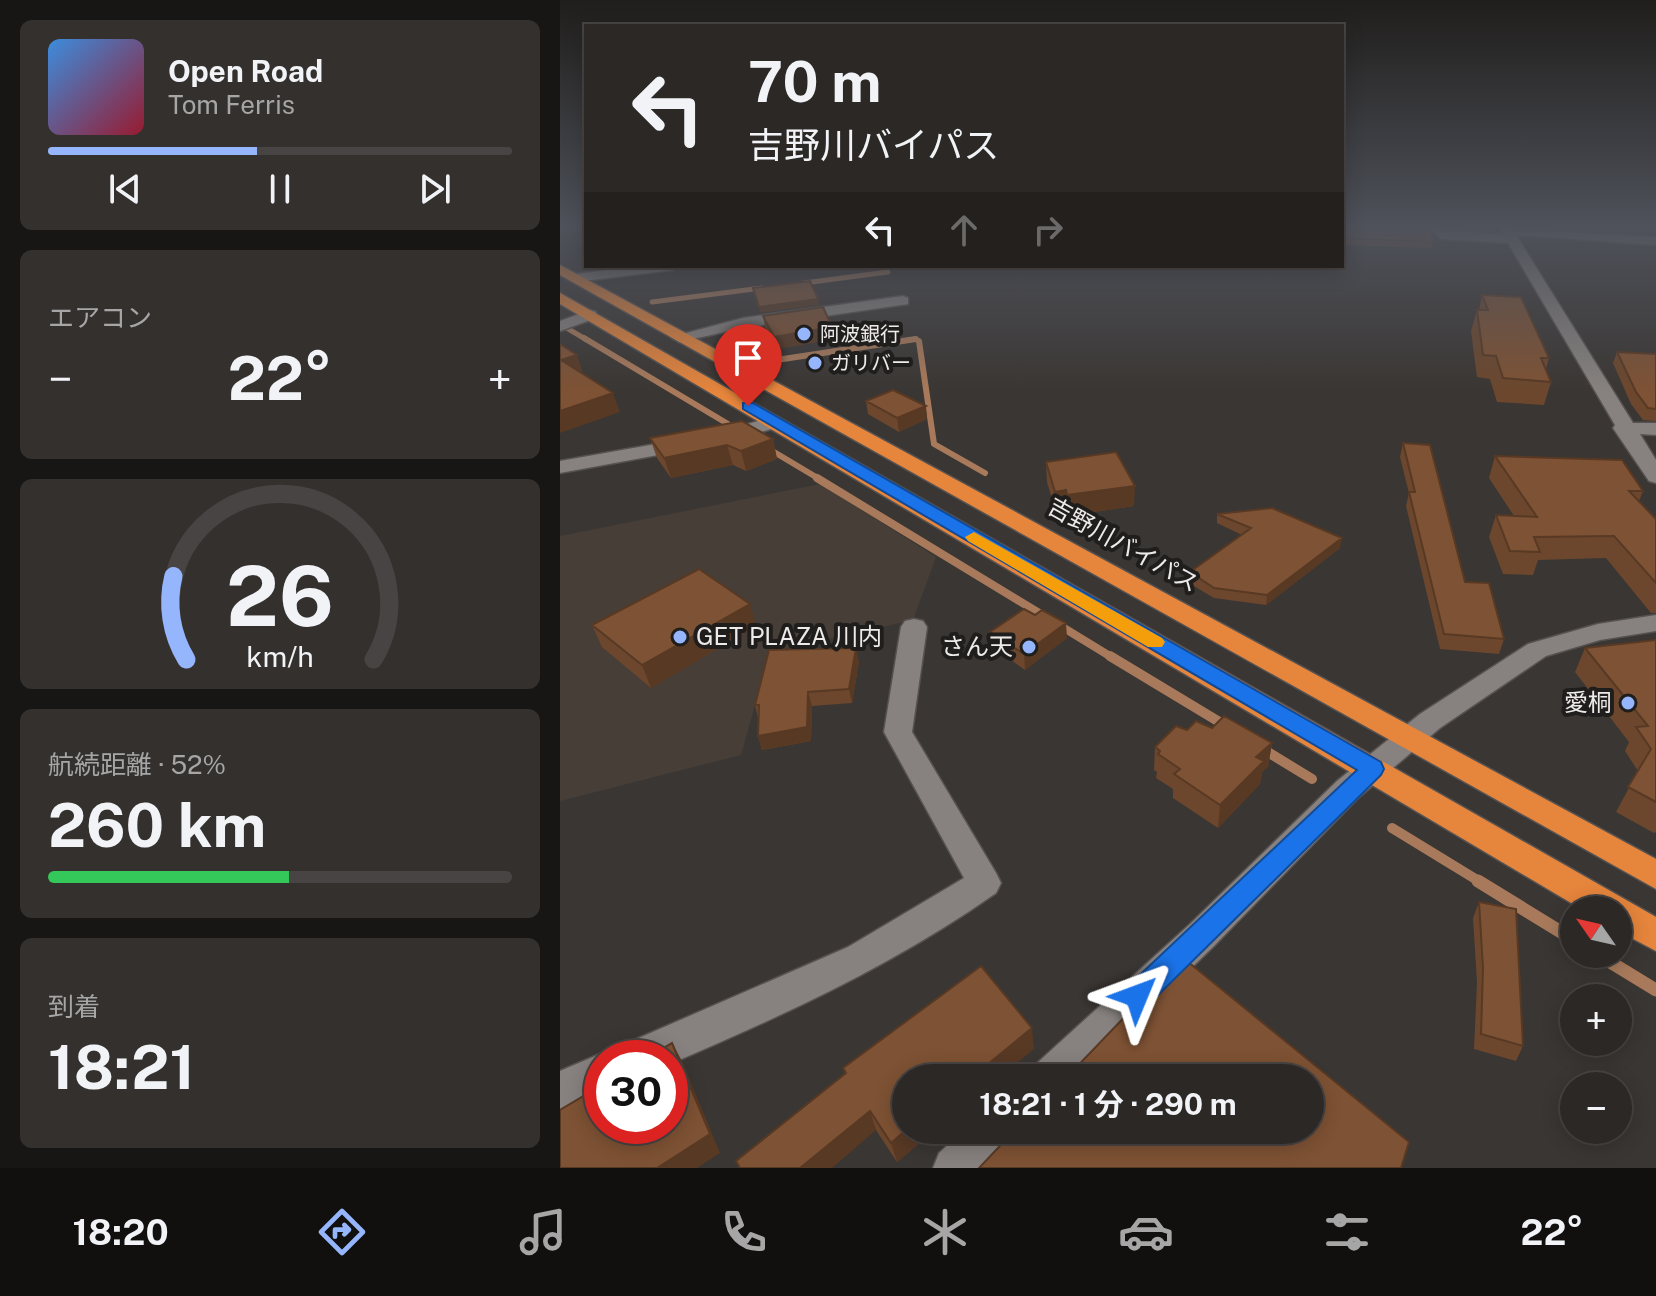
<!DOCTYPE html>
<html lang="ja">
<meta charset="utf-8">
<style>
:root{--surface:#2c2826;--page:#34302e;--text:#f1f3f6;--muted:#a6a6a7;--line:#484443;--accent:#95b6fd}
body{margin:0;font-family:"Public Sans","Noto Sans JP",sans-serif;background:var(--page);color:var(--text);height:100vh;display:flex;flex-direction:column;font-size:30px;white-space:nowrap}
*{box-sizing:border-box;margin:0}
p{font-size:26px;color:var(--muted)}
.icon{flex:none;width:44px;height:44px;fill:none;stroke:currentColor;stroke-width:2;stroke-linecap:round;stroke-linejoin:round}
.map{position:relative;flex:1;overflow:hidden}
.panel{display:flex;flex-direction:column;gap:20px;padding:20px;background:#181615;width:560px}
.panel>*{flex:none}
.guide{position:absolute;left:24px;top:24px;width:760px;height:244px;border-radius:0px;box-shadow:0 4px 20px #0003,0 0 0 2px var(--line);background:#2c2826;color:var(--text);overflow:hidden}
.needle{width:52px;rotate:304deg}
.fabs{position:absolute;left:1000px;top:896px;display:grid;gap:16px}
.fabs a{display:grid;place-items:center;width:72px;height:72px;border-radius:50%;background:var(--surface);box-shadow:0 4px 20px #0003,0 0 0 2px var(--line);font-size:40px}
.speed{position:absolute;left:24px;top:1040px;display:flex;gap:16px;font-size:40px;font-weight:700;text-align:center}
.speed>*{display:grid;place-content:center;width:104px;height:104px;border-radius:50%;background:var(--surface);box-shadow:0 4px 20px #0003,0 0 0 2px var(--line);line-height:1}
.speed .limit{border:12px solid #d22;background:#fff;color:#111}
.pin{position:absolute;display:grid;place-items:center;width:68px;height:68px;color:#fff;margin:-82px -34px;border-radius:50% 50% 50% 0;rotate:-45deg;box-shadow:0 0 8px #0007}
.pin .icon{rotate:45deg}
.me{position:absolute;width:88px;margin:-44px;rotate:46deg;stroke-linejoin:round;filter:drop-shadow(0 0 6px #0008)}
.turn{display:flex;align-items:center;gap:28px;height:168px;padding:0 32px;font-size:36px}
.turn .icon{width:104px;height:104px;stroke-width:2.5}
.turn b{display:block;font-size:56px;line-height:68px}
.lanes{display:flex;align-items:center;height:76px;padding:0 32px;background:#0003;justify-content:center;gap:40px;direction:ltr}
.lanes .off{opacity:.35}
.big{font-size:60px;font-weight:700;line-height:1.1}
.panel .card{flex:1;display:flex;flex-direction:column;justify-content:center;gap:12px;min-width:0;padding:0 28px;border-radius:12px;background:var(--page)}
.panel .dial{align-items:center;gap:0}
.dial svg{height:208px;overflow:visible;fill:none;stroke:var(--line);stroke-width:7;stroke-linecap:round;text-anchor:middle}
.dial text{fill:var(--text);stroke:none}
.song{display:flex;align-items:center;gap:24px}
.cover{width:96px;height:96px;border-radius:12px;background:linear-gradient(135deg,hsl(210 70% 55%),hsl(350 70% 35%))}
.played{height:8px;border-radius:4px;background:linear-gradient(90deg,var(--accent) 45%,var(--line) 45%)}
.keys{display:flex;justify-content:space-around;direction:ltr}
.heat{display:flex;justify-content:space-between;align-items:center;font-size:44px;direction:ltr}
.charge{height:12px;border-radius:6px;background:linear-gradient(90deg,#34c759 52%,var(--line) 0)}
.trip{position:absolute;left:332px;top:1064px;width:432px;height:80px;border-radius:40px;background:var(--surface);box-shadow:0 4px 20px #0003,0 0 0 2px var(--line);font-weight:700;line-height:80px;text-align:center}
.menu{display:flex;height:128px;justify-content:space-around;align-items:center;background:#12100f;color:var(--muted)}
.menu .icon{width:56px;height:56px}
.menu .current{color:var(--accent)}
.menu b{font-size:36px;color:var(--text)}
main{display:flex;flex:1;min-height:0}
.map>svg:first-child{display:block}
.built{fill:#473e37}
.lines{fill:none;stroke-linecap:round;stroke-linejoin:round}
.stream-far4{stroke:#a87a5b;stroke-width:5}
.stream-far3{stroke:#a87a5b;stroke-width:6}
.stream-far2{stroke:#a87a5b;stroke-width:8}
.stream-far1{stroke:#a87a5b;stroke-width:10}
.stream{stroke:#a87a5b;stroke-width:13}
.minor-casing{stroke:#565251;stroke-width:3}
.highway-casing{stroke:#565251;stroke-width:3}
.minor{fill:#87827f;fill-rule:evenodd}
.highway{fill:#e6853c;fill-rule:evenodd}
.wall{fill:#6c472d}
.shaded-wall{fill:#583924}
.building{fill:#7e5234;stroke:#583924;stroke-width:2}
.route{fill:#1a73e8;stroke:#114b97;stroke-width:2}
.slow{fill:#f59e0b}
.poi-dot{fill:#95b6fd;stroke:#201e1c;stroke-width:3}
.labels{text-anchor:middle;stroke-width:8;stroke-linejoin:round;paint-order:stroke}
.far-poi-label{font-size:20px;fill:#edeae9;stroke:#201e1c;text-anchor:start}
.street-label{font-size:24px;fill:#edeae9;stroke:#201e1c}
.poi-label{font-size:24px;fill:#edeae9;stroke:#201e1c;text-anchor:end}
</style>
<main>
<section class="panel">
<div class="card">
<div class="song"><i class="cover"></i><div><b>Open Road</b><p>Tom Ferris</p></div></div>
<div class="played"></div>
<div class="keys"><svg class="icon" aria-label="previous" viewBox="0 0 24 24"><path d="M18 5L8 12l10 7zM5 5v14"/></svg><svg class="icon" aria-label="pause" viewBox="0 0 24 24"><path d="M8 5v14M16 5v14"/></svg><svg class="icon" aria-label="next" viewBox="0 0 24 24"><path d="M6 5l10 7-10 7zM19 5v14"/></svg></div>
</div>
<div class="card"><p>エアコン</p>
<div class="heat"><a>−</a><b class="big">22°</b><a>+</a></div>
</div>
<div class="card dial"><svg viewBox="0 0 100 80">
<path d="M14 69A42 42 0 1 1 86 69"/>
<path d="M14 69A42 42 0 0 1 9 37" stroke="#95b6fd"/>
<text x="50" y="56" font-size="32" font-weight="700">26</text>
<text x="50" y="72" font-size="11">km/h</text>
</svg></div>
<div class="card"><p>航続距離 · 52%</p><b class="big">260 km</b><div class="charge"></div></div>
<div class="card"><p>到着</p><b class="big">18:21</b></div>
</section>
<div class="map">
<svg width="1096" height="1168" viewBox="0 0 1096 1168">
<rect width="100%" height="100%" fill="#3a3633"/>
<path class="built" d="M260,484L376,557L353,620L210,652L181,755L0,801V536Z"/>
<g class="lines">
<path class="stream-far4" d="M244,283L328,272
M92,302L202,288
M0,324L27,340
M347,340L356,339"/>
<path class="stream-far3" d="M24,338L173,427
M359,341L374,444L425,473
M203,362L356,339
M209,449L261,480"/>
<path class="stream-far2" d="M257,478L484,616
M499,625L553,658"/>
<path class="stream-far1" d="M550,656L666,726
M701,748L752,779
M832,828L922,883"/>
<path class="stream" d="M918,881L1014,940
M1037,954L1096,990"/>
<defs>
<path id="minor" d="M872,229L943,235L940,229L1096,237V245L956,235L1073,423H1096V435L1080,434L1096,460V483L1089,481L1053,428L1055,425L948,243L881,239Z
M79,266H120L113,270L16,282L9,278L16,274Z
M343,296L348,298V304L183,328L119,342L111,337L183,318Z
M30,310L36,312V318L0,331V321Z
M215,416L224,422L222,426L164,443L154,437L157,433Z
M124,439L131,441L134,445L131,449L0,473V461Z
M1096,615V631L1040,640L986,656L880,728L799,797L654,946L518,1078H470L476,1064L630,924L777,781L860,714L968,644L1038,624Z
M354,619L363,621L367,627L352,732L436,873L441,883L436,893C334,965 224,1015 110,1064V1058H60L65,1044L288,947L404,878L324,732L341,627L345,621Z
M42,1053L53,1058H42V1093L0,1111V1071Z
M404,1130H456L450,1145L425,1168H373L379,1153Z"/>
<path id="highway" d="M0,265L1096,859V889L0,275Z
M0,293L1096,917V951L1058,931V910H1023L0,304Z"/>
</defs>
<use href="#minor" class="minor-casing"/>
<use href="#highway" class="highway-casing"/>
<use href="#minor" class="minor"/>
<use href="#highway" class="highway"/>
</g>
<path class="wall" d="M782,229L873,242L871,248L782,245Z
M922,295L989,358L986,369L991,382L984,405L937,402L930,379L917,377L911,331L917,310H919Z
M203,316L274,339L217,349L205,328Z
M1057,352L1096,354V421L1083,420L1071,404L1053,363Z
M306,401L367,419L339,432L308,414Z
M90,438L213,439L217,459L186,471L173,465L111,478L97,458Z
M843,443L905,582L944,639L939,654L880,649L846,506L849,493L840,457Z
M935,456L1083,491L1079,501L1096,519V613H1091L1046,558L978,560L973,575L943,574L929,537L936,515L954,516L929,478Z
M486,462L574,506L508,516L507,511L496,512L487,482Z
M657,514L780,548L706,605L654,598L629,583L630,572L682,535L657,523Z
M475,615L507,638L465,670L432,647L430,632Z
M32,625L196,626L91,688L42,647Z
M1096,640V832L1094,833L1056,812L1078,771L1065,751L1069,742L1015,672L1025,648Z
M299,662L292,703L252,706L251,741L202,750L198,736V718L195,705Z
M652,728L712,743L708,767L702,772L700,784L658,828L613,798V789L596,778L597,772L594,770L595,747L627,730Z
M919,902L963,1046L956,1061L914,1049L917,983L913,918Z
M474,1049L346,1130H375L337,1162L316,1130L285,1074L283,1068Z"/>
<path class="shaded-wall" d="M34,266H64L35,269Z
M258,299L259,305L200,313L199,307Z
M272,327L274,339L217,349L214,337Z
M17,355L23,373L1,360Z
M53,393L60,412L0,433V411Z
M366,406L367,419L339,432L337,418Z
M213,439L217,459L186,471L181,451Z
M167,445L173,465L111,478L104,458Z
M575,486L574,506L508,516L507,495Z
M506,490L507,511L496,512L495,492Z
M782,538L780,548L706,605L707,595Z
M190,604L196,626L91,688L82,665Z
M506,623L507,638L465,670L464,654Z
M296,648L299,662L292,703L289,689Z
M248,692L252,706L251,741L202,750L198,736Z
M712,743L708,767L702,772L700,784L658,828L660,805L696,757Z
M472,1028L474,1049L439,1078H411Z
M112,1043L123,1063L160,1153L137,1168H97Z
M310,1111L316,1130L272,1168H240Z
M346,1130H375L337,1162L331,1143Z"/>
<path class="building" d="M782,229H871L873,242L782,238Z
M250,281L258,299L199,307L193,288Z
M922,295L961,297L989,358H981L991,382L943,378L936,356L923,355L917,310H928Z
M263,307L272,327L214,337L203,316Z
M0,344L17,355L1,360L53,393L0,411Z
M1057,352L1096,354V409L1088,408L1076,392Z
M333,390L366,406L337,418L306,401Z
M182,421L213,439L181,451L167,445L104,458L90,438Z
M843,443L870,445L905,582L929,583L944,639L884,634L849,492H855Z
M556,452L575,486L507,495L506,490L495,492L486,462Z
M935,456L1062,460L1083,491H1069L1096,519V583L1054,536L974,537L980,552L950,551L936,515L977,517Z
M712,508L782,538L707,595L654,588L630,572L691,528L657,514Z
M139,569L190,604L82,665L32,625Z
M464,609L475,615L482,610L506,623L464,654L430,632Z
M1096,640V802L1068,787L1091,749L1076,727L1088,726L1025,648Z
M296,648L289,689L248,692L247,727L198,736L199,705H195L209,650Z
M664,716L712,743L696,757L704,761L660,805L614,774L620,769L598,754L600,751L595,747L616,726L627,730L636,721L652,728Z
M919,902L956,909L963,1046L921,1034L923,968Z
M622,957L849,1142L841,1168H419L455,1130H750V1078H506Z
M421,966L472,1028L411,1078H346V1130L331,1143L310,1111L240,1168H180L176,1161L286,1073L283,1068Z
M112,1043L150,1134L97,1168H0V1110L42,1085V1126H110V1058H87Z"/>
<linearGradient id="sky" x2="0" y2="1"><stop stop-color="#201e1c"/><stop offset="0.58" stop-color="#4f525b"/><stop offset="1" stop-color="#4f525b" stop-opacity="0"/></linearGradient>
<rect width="1096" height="392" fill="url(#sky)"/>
<path class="route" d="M183,403H193L821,762L824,769L821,775L587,1006L577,1010L567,1006L563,996L567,987L797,770L183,409Z"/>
<path class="slow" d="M414,532L602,638L605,642L602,647H588L408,541L405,537Z"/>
<g class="poi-dot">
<circle cx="244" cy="334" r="8"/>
<circle cx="255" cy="363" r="8"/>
<circle cx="120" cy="637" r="8"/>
<circle cx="469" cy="647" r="8"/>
<circle cx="1068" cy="703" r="8"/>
</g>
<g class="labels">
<g class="far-poi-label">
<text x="260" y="341">阿波銀行</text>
<text x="271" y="370">ガリバー</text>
</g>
<g class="street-label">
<text transform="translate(563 545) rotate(29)" y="8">吉野川バイパス</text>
</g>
<g class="poi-label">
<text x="136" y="645" text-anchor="start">GET PLAZA 川内</text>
<text x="453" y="655">さん天</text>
<text x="1052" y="711">愛桐</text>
</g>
</g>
</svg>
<div class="fabs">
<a><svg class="needle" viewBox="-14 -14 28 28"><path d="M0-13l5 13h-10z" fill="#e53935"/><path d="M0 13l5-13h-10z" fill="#a6a6a7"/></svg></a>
<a>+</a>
<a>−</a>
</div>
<div class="speed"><div class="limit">30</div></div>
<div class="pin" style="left:188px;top:406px;background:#d93025"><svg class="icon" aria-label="arrive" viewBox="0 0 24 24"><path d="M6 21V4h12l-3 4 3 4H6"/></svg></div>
<svg class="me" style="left:577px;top:996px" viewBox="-20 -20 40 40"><path d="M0-17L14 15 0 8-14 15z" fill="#1a73e8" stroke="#fff" stroke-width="4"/></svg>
<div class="trip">18:21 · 1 分 · 290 m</div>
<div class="guide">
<div class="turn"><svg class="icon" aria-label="left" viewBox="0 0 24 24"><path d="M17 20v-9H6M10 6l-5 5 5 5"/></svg><div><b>70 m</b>吉野川バイパス</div></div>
<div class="lanes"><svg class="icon" aria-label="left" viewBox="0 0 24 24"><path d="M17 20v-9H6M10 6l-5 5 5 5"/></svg><svg class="icon off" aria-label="ahead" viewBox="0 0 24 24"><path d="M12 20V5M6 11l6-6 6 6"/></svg><svg class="icon off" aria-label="right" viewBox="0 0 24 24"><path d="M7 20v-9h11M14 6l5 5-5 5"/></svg></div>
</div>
</div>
</main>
<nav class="menu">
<b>18:20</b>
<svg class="icon current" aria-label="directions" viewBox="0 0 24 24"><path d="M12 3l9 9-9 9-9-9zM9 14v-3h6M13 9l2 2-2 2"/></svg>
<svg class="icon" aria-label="music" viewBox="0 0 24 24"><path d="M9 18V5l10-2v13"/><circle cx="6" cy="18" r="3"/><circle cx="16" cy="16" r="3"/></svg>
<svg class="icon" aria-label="phone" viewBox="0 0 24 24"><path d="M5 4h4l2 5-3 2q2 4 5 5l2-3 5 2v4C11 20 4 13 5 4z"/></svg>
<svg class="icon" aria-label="climate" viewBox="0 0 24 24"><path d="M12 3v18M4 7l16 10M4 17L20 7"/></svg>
<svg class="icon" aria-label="car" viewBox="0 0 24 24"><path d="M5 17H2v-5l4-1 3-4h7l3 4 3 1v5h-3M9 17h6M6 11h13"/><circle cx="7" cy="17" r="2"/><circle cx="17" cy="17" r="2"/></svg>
<svg class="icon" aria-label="filters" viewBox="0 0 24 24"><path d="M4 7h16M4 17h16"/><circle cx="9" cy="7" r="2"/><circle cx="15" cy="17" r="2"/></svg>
<b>22°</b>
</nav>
